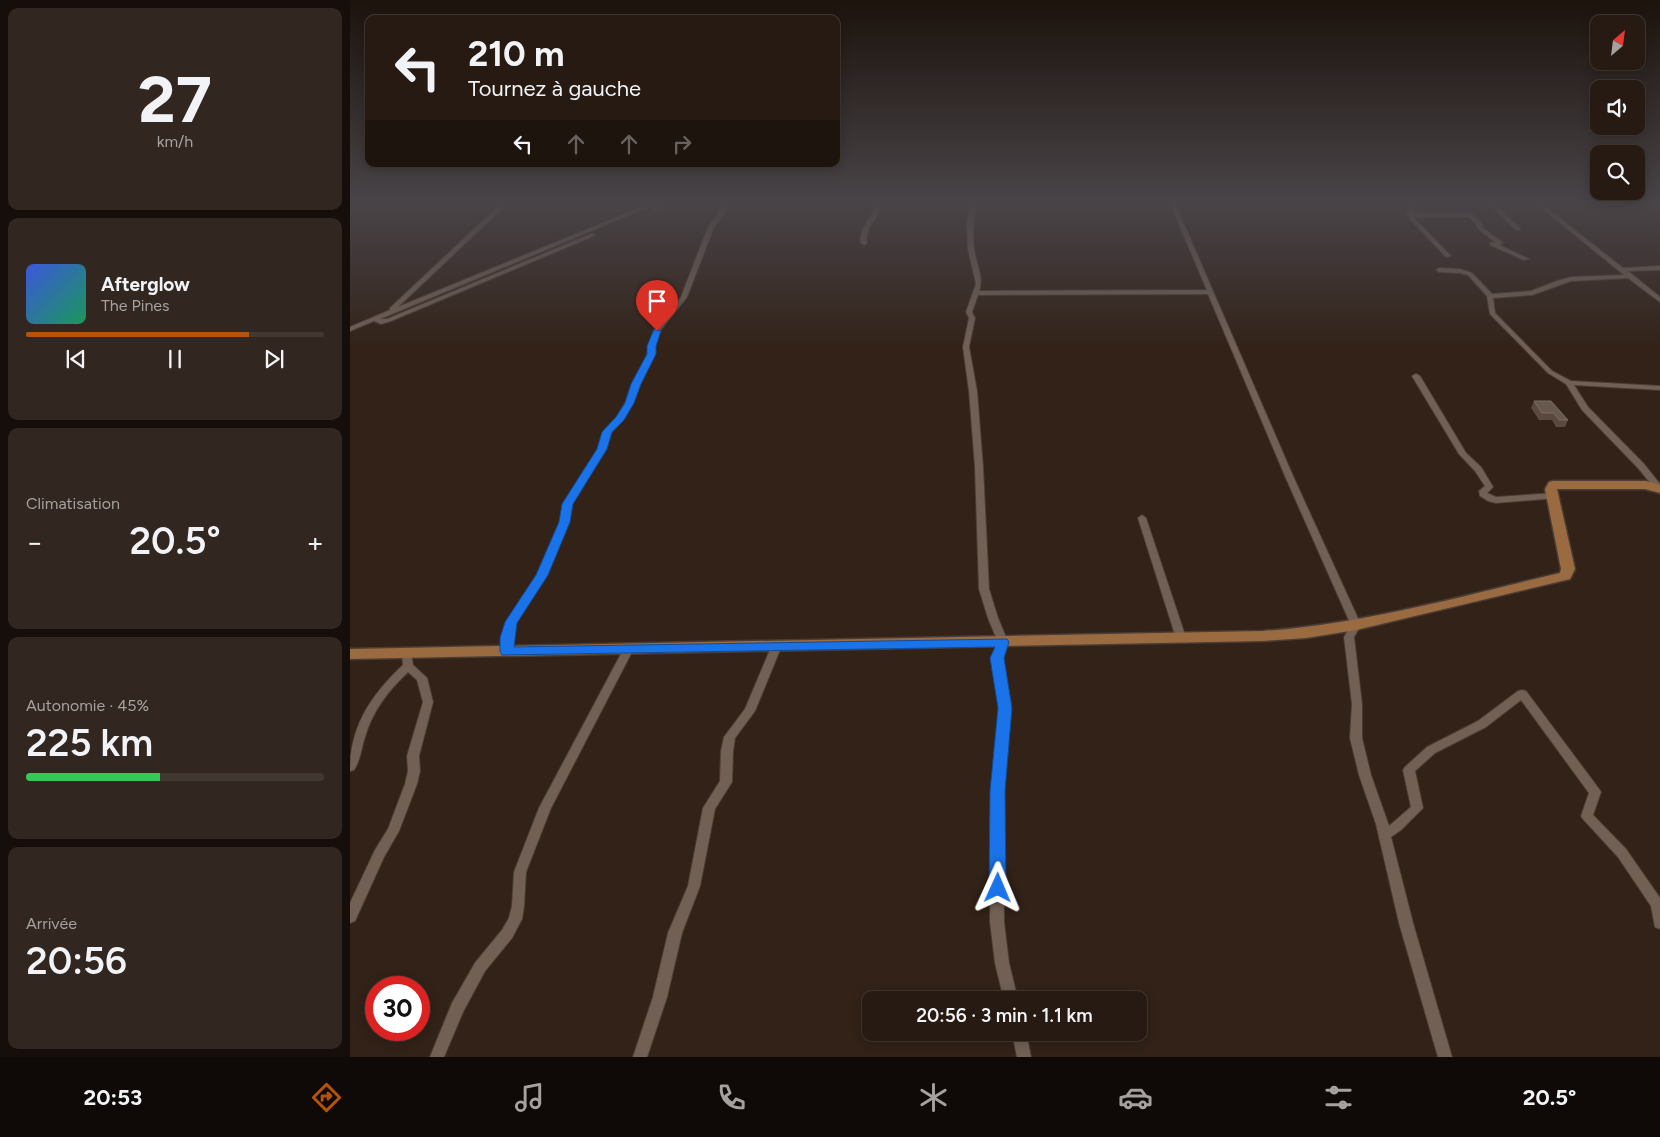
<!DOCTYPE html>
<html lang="fr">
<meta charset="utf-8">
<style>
:root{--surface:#261a12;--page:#322720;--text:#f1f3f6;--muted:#a4a19f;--line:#423832;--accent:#b45309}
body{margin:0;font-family:Figtree,sans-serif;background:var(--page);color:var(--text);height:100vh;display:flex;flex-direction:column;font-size:19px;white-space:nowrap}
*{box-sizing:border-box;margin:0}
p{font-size:16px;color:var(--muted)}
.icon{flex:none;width:28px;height:28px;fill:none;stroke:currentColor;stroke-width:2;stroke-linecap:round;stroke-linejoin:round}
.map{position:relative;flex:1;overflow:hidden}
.panel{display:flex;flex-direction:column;gap:8px;padding:8px;background:#150e0a;width:350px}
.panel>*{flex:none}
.banner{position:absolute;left:15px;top:15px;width:475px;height:152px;border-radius:10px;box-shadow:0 2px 12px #0003,0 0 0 1px var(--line);background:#261a12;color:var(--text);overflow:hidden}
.needle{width:32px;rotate:28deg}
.buttons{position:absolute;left:1240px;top:15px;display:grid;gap:10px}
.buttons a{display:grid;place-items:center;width:55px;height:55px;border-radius:10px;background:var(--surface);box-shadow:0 2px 12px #0003,0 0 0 1px var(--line);font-size:25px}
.speed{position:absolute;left:15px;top:976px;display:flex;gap:10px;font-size:25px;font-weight:700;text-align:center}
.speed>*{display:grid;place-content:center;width:65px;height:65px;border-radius:50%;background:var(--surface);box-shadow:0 2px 12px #0003,0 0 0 1px var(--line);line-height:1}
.speed .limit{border:8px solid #d22;background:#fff;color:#111}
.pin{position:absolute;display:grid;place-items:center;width:42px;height:42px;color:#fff;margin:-51px -21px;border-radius:50% 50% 50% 0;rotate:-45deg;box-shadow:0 0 5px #0007}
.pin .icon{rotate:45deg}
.me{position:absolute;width:55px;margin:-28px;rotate:1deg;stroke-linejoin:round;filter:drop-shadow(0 0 4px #0008)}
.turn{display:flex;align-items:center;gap:18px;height:105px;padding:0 20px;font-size:22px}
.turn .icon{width:65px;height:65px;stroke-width:2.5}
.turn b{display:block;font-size:35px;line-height:42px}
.lanes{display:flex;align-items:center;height:48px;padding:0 20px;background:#0003;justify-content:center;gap:25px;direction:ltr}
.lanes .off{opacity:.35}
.big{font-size:38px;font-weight:600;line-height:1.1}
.panel .widget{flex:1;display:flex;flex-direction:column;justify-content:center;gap:8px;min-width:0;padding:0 18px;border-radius:10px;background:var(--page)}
.panel .dial{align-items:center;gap:0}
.dial b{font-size:65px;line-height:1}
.song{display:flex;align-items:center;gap:15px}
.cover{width:60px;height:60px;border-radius:8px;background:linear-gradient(135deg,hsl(230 70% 55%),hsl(150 70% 35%))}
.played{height:5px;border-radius:2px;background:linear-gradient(90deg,var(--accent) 75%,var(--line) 75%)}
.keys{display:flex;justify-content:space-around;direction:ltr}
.heat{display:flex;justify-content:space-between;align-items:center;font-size:28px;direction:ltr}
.charge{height:8px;border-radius:4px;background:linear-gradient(90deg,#34c759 45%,var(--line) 0)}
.trip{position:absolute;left:512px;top:991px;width:285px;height:50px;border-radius:10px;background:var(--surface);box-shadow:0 2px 12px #0003,0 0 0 1px var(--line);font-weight:600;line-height:50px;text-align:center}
.dock{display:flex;height:80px;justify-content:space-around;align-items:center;background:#0f0a07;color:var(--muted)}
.dock .icon{width:35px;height:35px}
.dock .on{color:var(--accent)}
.dock b{font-size:22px;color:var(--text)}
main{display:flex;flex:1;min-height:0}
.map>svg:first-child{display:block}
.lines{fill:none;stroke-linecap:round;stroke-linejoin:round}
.street-casing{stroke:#4a3d35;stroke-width:2}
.secondary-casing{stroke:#4a3d35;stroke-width:3}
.street{fill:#726054;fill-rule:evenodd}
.secondary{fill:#9a6a41;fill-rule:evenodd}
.wall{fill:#5a493e}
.building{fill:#68594e;stroke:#7c6d63}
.route{fill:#1a73e8;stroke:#114b97}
</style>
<main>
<section class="panel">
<div class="widget dial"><b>27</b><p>km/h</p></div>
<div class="widget">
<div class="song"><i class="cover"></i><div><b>Afterglow</b><p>The Pines</p></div></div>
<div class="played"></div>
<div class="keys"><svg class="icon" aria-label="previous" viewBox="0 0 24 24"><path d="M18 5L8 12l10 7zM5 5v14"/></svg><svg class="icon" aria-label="pause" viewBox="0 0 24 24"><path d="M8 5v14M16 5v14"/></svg><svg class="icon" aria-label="next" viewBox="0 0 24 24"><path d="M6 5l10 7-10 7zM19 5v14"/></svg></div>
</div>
<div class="widget"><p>Climatisation</p>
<div class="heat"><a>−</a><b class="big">20.5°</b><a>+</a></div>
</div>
<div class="widget"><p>Autonomie · 45%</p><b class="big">225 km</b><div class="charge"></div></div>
<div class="widget"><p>Arrivée</p><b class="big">20:56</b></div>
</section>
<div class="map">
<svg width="1310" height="1057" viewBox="0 0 1310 1057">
<rect width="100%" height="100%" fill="#322218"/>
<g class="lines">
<defs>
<path id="street" d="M154,201H160L48,307L306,201H313L30,319H37L241,234L246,235L41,321L31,324L24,321L0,331V327L40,310V308Z
M320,201H327L306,210L301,209Z
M360,201C369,201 373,202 378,209L364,227L337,297L310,331L304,346L305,354L290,384L283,403L273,420L261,433L256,449L221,504L218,522L197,575L166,623L162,638V651L161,653H153L152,651V638L156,623L187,575L210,522L213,504L248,449L253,432L267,417L275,403L282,384L299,354L298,346L304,331L331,297L358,227L372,209L369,205Z
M523,201H528L530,209C526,221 514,229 517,243L514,245L511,243C509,230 518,221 524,211Z
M622,201H627C624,217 622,232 624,249C626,263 634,277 629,291L857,290L819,201H824L943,476L1011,625L1004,637L1012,704V738L1021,775L1039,826L1061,807L1053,770L1055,767L1077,747L1128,721L1168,691L1172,690L1176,691L1249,789L1251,792L1243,815L1276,849L1310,898V929L1305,927L1301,906L1268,857L1233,819L1231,816L1239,793L1171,700L1136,727L1085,753L1065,771L1073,808L1051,830L1041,837L1063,923L1102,1057H1088L1049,923L1026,824L1009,775L1000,738L1002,704L994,637L1001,625L935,476L858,294L628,295L622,312L625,318L619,347L627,391L633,467L639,589L648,618L658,642L652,658L660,708L653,791L654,922L659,963L668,1000H654L645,963L640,922L641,791L650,708L642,658L648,642L638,618L629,589L625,467L619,391L613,347L619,318L616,312L626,284L618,249L617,223Z
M1051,201H1056L1064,209L1063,213L1122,214L1132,224V227L1153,243L1149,245L1179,259L1174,260L1140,245V243L1145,242L1127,228V225L1119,217H1063L1101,256L1096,257L1057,216L1056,215L1059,210Z
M1136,201H1141L1170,228V230H1166Z
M1183,201H1188L1273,268L1310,266V270L1278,271L1310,297V302L1278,278L1221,281L1182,295L1143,298L1145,313L1202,371L1221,381L1310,386V390L1224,385L1238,407L1294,464L1310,484V491H1307L1288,468L1232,410L1216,384L1198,373L1140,314L1137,296L1118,275L1110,273L1089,272L1086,270L1089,268L1110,269L1122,273L1142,294L1181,291L1207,281L1221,277L1274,275Z
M1066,374L1070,376L1116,453L1131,467L1143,487L1137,493L1146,497L1204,493L1208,496L1207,498L1146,503L1138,501L1130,496L1129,491L1135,486L1125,471L1109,454L1062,376Z
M792,515L796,518L836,638L835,640H827L826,638L788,518Z
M427,642L431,643L432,645L405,711L385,738L383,751L382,782L365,809L350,886L332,933L317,997L297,1057H283L303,997L318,933L338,886L353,808L370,781L371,751L374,737L395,709L422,645L423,643Z
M278,647L282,648L283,650L201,808L176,872L174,906L172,919L162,938L135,971L113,1012L94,1057H80L102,1003L125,963L152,930L159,918L162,906L164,872L189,808L273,650L274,648Z
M57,651L61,652L63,665L77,678L83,702L69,756L70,771L67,784L49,831L34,857L5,921L0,923V903L25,850L38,829L55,784L58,771L57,756L73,702L67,680L58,672C39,690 22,711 15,737C11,749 11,759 4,770L0,771C0,726 21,695 53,665L52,654L53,652Z
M662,1032H676L681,1057H667Z"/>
<path id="secondary" d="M1203,481H1296L1310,485V493L1295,489H1207L1225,569L1220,579L1006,630L956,638L913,641L0,659V649L913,631C1014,624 1112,596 1210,573L1211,569L1195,489L1199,482Z"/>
</defs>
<use href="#street" class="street-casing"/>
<use href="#secondary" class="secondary-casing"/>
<use href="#street" class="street"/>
<use href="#secondary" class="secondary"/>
</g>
<path class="wall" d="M1184,401L1218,420L1215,427H1206L1202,420H1189L1181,408Z"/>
<path class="building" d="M1184,401H1201L1218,420H1209L1204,413H1192Z"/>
<linearGradient id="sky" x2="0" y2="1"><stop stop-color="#1c130d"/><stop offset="0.58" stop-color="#494448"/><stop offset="1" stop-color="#494448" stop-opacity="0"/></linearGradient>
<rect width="1310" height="349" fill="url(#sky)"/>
<path class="route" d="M304,329L311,331L306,346V354L291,384L284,403L274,420L262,432L257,449L223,504L220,522L198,575L167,623L164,647L657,639L659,642L654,658L662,708L655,791L656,888L653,893L648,895L642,893L639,888L640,791L648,708L640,658L645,647L152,655L150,651V638L155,622L186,575L209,522L212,504L247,449L252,432L266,417L275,403L281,384L297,354V346Z"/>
</svg>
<div class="buttons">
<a><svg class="needle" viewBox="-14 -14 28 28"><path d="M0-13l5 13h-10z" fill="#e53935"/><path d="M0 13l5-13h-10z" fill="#a4a19f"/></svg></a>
<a><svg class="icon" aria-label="sound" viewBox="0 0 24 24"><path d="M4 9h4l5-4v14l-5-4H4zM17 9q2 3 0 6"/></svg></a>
<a><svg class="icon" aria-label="search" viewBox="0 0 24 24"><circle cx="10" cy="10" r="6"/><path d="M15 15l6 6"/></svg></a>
</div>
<div class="speed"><div class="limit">30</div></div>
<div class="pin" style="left:307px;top:331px;background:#d93025"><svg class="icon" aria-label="arrive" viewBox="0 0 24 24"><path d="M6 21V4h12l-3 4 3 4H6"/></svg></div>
<svg class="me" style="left:648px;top:888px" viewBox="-20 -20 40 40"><path d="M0-17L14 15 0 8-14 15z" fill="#1a73e8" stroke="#fff" stroke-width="4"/></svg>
<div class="trip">20:56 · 3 min · 1.1 km</div>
<div class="banner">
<div class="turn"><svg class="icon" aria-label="left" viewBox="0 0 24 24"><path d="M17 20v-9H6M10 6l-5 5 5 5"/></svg><div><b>210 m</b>Tournez à gauche</div></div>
<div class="lanes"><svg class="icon" aria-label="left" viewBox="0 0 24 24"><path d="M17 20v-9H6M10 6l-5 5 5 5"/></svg><svg class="icon off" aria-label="ahead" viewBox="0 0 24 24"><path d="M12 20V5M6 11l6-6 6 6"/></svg><svg class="icon off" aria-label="ahead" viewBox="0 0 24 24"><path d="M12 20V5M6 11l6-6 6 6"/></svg><svg class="icon off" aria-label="right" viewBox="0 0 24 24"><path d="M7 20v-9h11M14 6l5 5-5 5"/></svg></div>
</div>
</div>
</main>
<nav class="dock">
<b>20:53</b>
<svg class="icon on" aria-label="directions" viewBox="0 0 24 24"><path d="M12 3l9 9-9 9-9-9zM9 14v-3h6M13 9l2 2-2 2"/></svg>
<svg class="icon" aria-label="music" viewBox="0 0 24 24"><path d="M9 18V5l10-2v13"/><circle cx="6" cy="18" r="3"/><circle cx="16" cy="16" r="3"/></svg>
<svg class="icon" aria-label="phone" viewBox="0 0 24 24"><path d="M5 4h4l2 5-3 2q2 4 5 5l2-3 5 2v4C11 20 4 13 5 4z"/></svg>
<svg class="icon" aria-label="climate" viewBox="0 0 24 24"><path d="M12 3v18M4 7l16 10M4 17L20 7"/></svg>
<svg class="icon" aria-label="car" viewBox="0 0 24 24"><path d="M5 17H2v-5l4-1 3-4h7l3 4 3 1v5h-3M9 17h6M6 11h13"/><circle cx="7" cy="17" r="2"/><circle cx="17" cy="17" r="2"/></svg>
<svg class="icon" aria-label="filters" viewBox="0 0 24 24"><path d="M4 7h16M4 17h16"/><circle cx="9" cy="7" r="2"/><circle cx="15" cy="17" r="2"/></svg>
<b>20.5°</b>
</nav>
